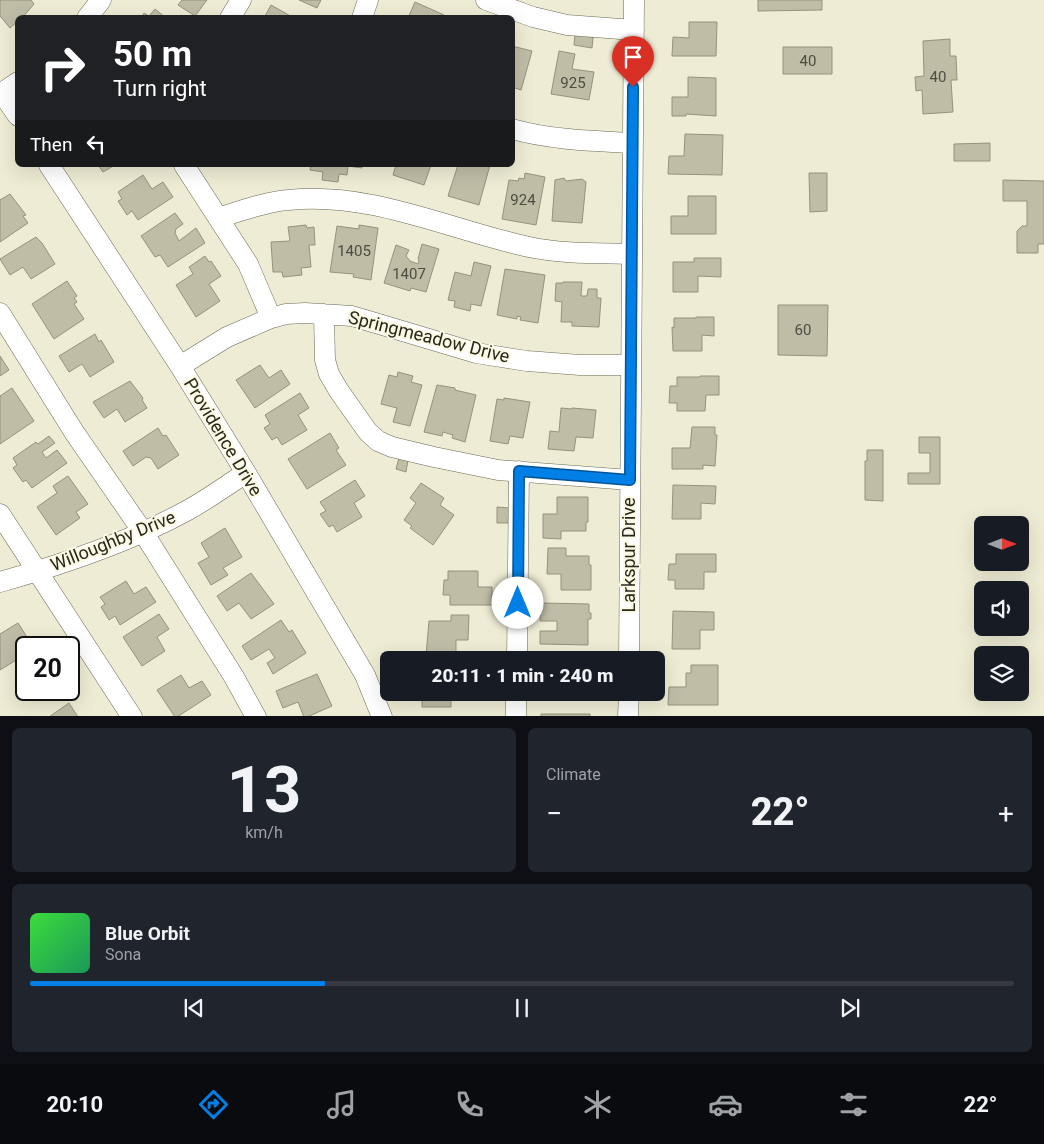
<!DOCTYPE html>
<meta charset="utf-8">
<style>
:root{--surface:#171b24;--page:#20242c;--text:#f1f3f6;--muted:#9ea1a6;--line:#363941;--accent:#0080e6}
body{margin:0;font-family:Roboto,sans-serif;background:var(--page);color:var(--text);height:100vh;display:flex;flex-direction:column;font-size:19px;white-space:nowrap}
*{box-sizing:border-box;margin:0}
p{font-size:16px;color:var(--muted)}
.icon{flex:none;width:28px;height:28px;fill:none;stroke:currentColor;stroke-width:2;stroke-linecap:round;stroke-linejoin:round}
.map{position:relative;height:716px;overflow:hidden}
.details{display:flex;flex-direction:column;gap:12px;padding:12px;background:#0d0f14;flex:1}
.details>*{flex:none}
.hud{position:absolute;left:15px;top:15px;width:500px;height:152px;border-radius:8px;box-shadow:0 5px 20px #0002;background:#202124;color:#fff;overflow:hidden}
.needle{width:32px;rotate:90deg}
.tools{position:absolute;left:974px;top:516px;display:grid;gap:10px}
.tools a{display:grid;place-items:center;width:55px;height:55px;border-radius:8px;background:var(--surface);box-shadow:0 5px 20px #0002;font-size:25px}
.speed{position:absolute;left:15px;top:636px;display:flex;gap:10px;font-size:25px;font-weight:700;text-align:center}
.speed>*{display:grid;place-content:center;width:65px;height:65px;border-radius:50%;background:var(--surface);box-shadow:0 5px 20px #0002;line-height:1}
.speed .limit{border:2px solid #111;border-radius:8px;background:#fff;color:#111}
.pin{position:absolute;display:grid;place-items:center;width:42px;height:42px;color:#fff;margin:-51px -21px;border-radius:50% 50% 50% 0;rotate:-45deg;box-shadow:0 0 5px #0007}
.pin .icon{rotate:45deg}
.me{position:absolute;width:55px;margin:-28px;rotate:0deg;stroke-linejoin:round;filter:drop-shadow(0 0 4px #0008)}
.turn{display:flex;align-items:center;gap:18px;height:105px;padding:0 15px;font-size:22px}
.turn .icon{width:65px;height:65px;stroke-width:2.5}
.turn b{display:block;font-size:35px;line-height:42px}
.then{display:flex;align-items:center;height:48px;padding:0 15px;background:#0003;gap:10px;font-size:19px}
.big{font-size:38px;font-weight:800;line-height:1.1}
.details .card{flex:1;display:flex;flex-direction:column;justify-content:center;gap:8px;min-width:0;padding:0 18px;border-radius:8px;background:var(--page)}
.details .dial{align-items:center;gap:0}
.dial b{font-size:65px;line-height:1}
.song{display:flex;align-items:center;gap:15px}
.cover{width:60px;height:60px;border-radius:8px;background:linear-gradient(135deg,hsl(120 70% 55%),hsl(150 70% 35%))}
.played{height:5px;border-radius:2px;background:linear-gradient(90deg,var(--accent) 30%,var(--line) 30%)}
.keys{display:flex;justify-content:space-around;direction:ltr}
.heat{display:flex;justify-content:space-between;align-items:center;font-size:28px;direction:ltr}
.details .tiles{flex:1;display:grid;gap:12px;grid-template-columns:1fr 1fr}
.card:last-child{grid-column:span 2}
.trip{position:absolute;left:380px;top:651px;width:285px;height:50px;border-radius:8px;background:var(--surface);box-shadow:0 5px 20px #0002;font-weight:800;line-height:50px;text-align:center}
.tabs{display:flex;height:80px;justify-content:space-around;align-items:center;background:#090b0e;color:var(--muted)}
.tabs .icon{width:35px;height:35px}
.tabs .on{color:var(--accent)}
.tabs b{font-size:22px;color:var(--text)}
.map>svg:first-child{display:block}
.building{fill:#bfbda6;stroke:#95927d}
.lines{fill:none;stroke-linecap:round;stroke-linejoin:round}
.minor-casing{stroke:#6b6955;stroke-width:21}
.minor{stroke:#fff;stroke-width:20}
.route-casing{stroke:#005396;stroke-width:12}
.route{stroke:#0080e6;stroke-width:9}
.labels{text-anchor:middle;stroke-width:4;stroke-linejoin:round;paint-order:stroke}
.number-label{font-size:15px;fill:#4e4c40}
.street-label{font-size:18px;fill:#28271e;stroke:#fbf9e1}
</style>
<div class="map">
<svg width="1044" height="717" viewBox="0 0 1044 717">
<rect width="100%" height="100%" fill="#eeecd4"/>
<path class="building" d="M0,0H31L34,4L22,18H18V21L10,28L0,16Z
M182,0H207L195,16L178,5Z
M299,0H321L317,8Z
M758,0H822V10L758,11Z
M415,2L444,15L443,18H408Z
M271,5L294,18H264Z
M155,9L166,18H141L144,13L149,16Z
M689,22H717L716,56H672L673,37L689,38Z
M575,34L593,37L592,48L574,45Z
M950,39V56H956L957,80H951L953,112L923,114L922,90L916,91L915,77L924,76L923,41Z
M512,46L532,51L521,90L512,87Z
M783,47H832V74H783Z
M559,51L575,54L572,69L594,72L589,100L551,94Z
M688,77L716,78V116L686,114V116H672V97H688Z
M685,134L723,135L722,175L668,174L669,156H684Z
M990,143V161H954V144Z
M98,165H115L103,172Z
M311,165H362V168L348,166L347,175L339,174L338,182L322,180L323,172L310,170Z
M396,165H431L424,185L393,175Z
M458,165H490L479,205L448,196Z
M525,173L545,177L536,225L502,219L509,180L518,181L519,178L524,179Z
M809,173H827V211L810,212Z
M143,175L152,189L163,182L173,197L138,220L132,211L127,215L118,201L122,199L118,192Z
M564,178L566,181L582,179L586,182L582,223L552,221L555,180Z
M1003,180L1044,181V244H1038V253H1017V231L1022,226H1027V201H1003Z
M10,194L26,215L23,216L28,223L0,242V200Z
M688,196H716V234H671V216H688Z
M175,213L183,224L176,229L175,233L179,241L196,228L205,243L168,267L160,255L155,257L141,236Z
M306,225L307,228L314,227L315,245H309L311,267L301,268L302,275L283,277L282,272H273L271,242L290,241L288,227Z
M359,225L378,228L371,280L353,277L354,274L330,272L337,226L359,229Z
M36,237L42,243L55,264L31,279L23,267L10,275L0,259Z
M422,244L439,249L426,292L411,288L410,291L384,283L396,245L409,250L406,256L410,261L418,264L419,260L418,259Z
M205,256L209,262L211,261L221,276L209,284L220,301L196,317L176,285L193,274L189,267Z
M694,258H721V277L698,276V292H673V262H694Z
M474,262L491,266L481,306L471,304L470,311L454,307L455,301L448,300L455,272L471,276Z
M505,269L545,275L538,323L520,320L521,317L517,316V319L497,315Z
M67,281L77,296L74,298L77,302L74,304L84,319L54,339L32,304Z
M563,282H582L581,296H587L588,289H597V298H601L599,327L572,326V322H561L562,302L555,301L556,283H563Z
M778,305H828L827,356L778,355Z
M696,317H714V336L702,335V351H673L672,327L674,328V318H696Z
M95,334L99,342L101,340L114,362L90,377L82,364L69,372L59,356Z
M0,356L9,370L0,376Z
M260,365L269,378L281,370L290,384L255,408L236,380Z
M398,372L413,376L411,382L422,385L410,426L393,422L397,408L381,404L389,375L397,377Z
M700,376H719V395H706L705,411H677V403H669L670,386H677V377H700Z
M130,381L143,398L142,400L147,408L125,422L117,409L104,418L93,402Z
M437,385L455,388V390L476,395L465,442L452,438L453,435L443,432L442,436L424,432Z
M12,388L34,421L0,444V396Z
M300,393L309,408L298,415L307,430L282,445L277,437L272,440L264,428L270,424L265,415Z
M504,398L530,402L523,438L510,436L508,444L490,441L497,399L504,400Z
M561,408L572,409V408L596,410L593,438L576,437L574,451L548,449L550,431L559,432Z
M692,427H715V435H717L715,466L703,465V469H672V448H690Z
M158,428L163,436L166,435L179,455L158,469L151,458L146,457L133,466L123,451Z
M330,433L339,448L336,450L346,465L307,489L288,459Z
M49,436L55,443L42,452L46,458L57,450L67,463L32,488L26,480L23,482L13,468L17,465L13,458L36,442L38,444Z
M919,437H940V484H908V473H930V453H919Z
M867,450H883V501L865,500V461H867Z
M399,458L408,460L406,472L396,469Z
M68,476L88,504L76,512L80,518L56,535L37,507L57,493L53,486Z
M355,480L365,496L354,503L362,517L337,532L333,525L329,527L320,514L326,511L320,502Z
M421,483L444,498L440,505L454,515L433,545L410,528L412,526L404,520L416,503L410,498Z
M673,485L716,486L715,504L701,503V519H672Z
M557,497H588V522H586V531H561V539L543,538V514H557Z
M497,507L509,508L508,523H497Z
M225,528L242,557L223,568L228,575L211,585L198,563L209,557L201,543Z
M548,548H566V556H589V565H591V590H561V574H547Z
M676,554H716V572H704V589H675V580H668L669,564H676Z
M448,571H478V587H492V605H450V595H443L444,580H448Z
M251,573L274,604L251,619L239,603L227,611L217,596Z
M126,581L134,594L146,587L156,602L120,625L115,616L109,620L101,607L105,604L100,597Z
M541,603L589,604V613H591V619H588V645L540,644V631H557V621H540Z
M673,611L714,612V630H700V649H672Z
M159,614L169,629L157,637L165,651L142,666L123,637Z
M451,615H469L468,640H456V656H426L429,621H451Z
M281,620L289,632L292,630L306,653L273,674L267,663L275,658L269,649L251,660L242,646Z
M18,623L34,648H26V654L0,670V634Z
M691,665H718V705H668L669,687H686V673H691Z
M26,667V690L16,673Z
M317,674L332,706L307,717H304L298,702L283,708L276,691Z
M181,675L189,688L202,681L211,695L177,717H175L157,690Z
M26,690H51L33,701Z
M422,692H451V707H422Z
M69,703L78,717H49Z
M541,714H590V717H541Z"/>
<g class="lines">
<defs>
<path id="minor" d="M486,0L533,17L567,25L634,30
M87,18L101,0
M230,18L241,0
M362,18L368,0
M2,93L18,116
M0,94L18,82
M512,129C551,140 593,141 633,143
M49,165L180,366L246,473L365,675L382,717
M184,165L248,264L271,318
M218,218C241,211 264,202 288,200C371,191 450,230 529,247C562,254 598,253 632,254
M0,313L74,432L143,532L234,677L256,717
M324,314L325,360L329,374L339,391L368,432L378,441L392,447L434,457L498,470L630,480
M180,366L227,337L271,318L286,314L305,313L352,316L476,353L527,361L580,365H631
M0,514L132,717
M0,582C64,564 130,542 188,510C208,499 227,485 246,473
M517,660L519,471
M629,660L634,0
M516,717V692
M628,717L629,692"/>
</defs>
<use href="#minor" class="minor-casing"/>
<use href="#minor" class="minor"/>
</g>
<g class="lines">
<defs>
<path id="route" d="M518,603L519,471L630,480L633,87"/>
</defs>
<use href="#route" class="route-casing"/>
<use href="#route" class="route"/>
</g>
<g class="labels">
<g class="number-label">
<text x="808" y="66">40</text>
<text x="938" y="82">40</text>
<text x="573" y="88">925</text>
<text x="523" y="205">924</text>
<text x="354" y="256">1405</text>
<text x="409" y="279">1407</text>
<text x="803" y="335">60</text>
</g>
<g class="street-label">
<text transform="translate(429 337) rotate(14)" y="6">Springmeadow Drive</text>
<text transform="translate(223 437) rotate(59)" y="6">Providence Drive</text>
<text transform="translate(113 541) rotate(-22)" y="6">Willoughby Drive</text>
<text transform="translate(629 555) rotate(-90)" y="6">Larkspur Drive</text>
</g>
</g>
</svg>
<div class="tools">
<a><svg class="needle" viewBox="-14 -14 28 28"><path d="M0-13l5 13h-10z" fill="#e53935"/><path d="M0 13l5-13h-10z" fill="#9ea1a6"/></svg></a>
<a><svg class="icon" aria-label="sound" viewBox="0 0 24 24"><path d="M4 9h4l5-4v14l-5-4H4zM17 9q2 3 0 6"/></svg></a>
<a><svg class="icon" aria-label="layers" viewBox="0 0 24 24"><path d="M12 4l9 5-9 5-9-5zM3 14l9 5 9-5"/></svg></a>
</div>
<div class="speed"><div class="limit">20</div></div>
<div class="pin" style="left:633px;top:87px;background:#d93025"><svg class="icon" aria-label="arrive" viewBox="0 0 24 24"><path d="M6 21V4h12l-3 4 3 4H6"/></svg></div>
<svg class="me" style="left:518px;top:603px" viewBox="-20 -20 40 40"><circle r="19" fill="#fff"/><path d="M0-13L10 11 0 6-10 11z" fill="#0080e6"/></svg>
<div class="trip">20:11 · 1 min · 240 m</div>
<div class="hud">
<div class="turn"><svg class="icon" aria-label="right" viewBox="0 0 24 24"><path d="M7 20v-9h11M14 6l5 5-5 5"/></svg><div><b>50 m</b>Turn right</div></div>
<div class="then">Then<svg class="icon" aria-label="left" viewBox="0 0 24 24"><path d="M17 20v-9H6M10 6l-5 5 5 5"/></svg></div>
</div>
</div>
<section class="details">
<div class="tiles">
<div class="card dial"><b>13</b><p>km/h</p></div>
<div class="card"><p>Climate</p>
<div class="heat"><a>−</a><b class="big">22°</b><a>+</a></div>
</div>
<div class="card">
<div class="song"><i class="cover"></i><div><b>Blue Orbit</b><p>Sona</p></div></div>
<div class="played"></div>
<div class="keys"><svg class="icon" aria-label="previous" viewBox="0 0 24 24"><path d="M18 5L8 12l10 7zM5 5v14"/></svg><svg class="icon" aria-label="pause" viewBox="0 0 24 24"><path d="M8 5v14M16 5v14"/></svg><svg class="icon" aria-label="next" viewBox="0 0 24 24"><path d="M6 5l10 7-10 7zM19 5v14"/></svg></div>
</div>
</div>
</section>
<nav class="tabs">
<b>20:10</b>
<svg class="icon on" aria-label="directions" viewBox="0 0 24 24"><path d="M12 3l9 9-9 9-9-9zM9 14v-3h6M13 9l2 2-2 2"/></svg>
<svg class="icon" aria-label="music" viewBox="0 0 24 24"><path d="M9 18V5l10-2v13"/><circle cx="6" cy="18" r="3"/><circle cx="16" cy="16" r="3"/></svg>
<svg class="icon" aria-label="phone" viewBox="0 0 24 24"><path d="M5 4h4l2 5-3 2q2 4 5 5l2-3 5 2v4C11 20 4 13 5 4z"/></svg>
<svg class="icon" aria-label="climate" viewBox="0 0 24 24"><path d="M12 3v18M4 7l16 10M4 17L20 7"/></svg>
<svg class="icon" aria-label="car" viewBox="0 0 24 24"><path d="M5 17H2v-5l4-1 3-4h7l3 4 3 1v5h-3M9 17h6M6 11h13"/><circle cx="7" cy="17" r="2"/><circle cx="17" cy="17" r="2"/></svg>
<svg class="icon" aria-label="filters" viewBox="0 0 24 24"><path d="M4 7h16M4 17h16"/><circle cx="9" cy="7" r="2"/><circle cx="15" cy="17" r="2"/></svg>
<b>22°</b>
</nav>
